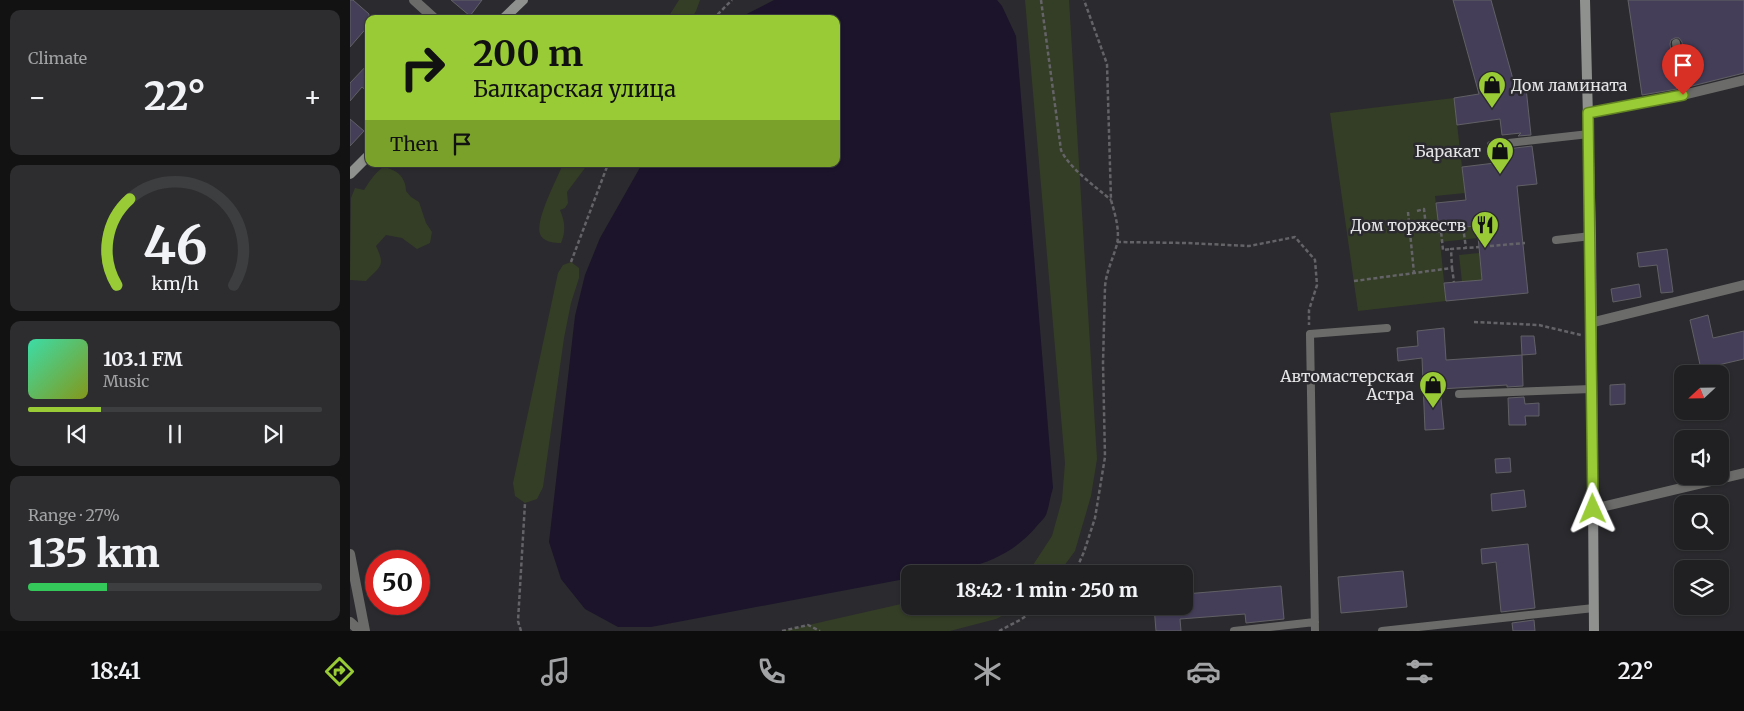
<!DOCTYPE html>
<meta charset="utf-8">
<style>
:root{--surface:#202022;--page:#2d2d2f;--text:#f1f3f6;--muted:#a2a3a5;--line:#3d3e40;--accent:#99cb36}
body{margin:0;font-family:Merriweather,serif;background:var(--page);color:var(--text);height:100vh;display:flex;flex-direction:column;font-size:19px;white-space:nowrap}
*{box-sizing:border-box;margin:0}
p{font-size:16px;color:var(--muted)}
.icon{flex:none;width:28px;height:28px;fill:none;stroke:currentColor;stroke-width:2;stroke-linecap:round;stroke-linejoin:round}
.map{position:relative;flex:1;overflow:hidden}
.sheet{display:flex;flex-direction:column;gap:10px;padding:10px;background:#121213;width:350px}
.sheet>*{flex:none}
.top-card{position:absolute;left:15px;top:15px;width:475px;height:152px;border-radius:10px;box-shadow:0 1px 4px #0004,0 0 0 1px var(--line);background:#99cb36;color:#111;overflow:hidden}
.needle{width:32px;rotate:248deg}
.controls{position:absolute;left:1324px;top:365px;display:grid;gap:10px}
.controls a{display:grid;place-items:center;width:55px;height:55px;border-radius:10px;background:var(--surface);box-shadow:0 1px 4px #0004,0 0 0 1px var(--line);font-size:25px}
.speed{position:absolute;left:15px;top:550px;display:flex;gap:10px;font-size:25px;font-weight:700;text-align:center}
.speed>*{display:grid;place-content:center;width:65px;height:65px;border-radius:50%;background:var(--surface);box-shadow:0 1px 4px #0004,0 0 0 1px var(--line);line-height:1}
.speed .limit{border:8px solid #d22;background:#fff;color:#111}
.pin{position:absolute;display:grid;place-items:center;width:42px;height:42px;color:#fff;margin:-51px -21px;border-radius:50% 50% 50% 0;rotate:-45deg;box-shadow:0 0 5px #0007}
.pin .icon{rotate:45deg}
.me{position:absolute;width:55px;margin:-28px;rotate:359deg;stroke-linejoin:round;filter:drop-shadow(0 0 4px #0008)}
.turn{display:flex;align-items:center;gap:18px;height:105px;padding:0 25px;font-size:22px}
.turn .icon{width:65px;height:65px;stroke-width:2.5}
.turn b{display:block;font-size:35px;line-height:42px}
.then{display:flex;align-items:center;height:48px;padding:0 25px;background:#0003;gap:10px;font-size:19px}
.big{font-size:38px;font-weight:800;line-height:1.1}
.sheet .tile{flex:1;display:flex;flex-direction:column;justify-content:center;gap:8px;min-width:0;padding:0 18px;border-radius:10px;background:var(--page)}
.sheet .dial{align-items:center;gap:0}
.dial svg{height:130px;overflow:visible;fill:none;stroke:var(--line);stroke-width:7;stroke-linecap:round;text-anchor:middle}
.dial text{fill:var(--text);stroke:none}
.song{display:flex;align-items:center;gap:15px}
.cover{width:60px;height:60px;border-radius:8px;background:linear-gradient(135deg,hsl(160 70% 55%),hsl(70 70% 35%))}
.played{height:5px;border-radius:2px;background:linear-gradient(90deg,var(--accent) 25%,var(--line) 25%)}
.keys{display:flex;justify-content:space-around;direction:ltr}
.heat{display:flex;justify-content:space-between;align-items:center;font-size:28px;direction:ltr}
.charge{height:8px;border-radius:4px;background:linear-gradient(90deg,#34c759 27%,var(--line) 0)}
.trip{position:absolute;left:551px;top:565px;width:292px;height:50px;border-radius:10px;background:var(--surface);box-shadow:0 1px 4px #0004,0 0 0 1px var(--line);font-weight:800;line-height:50px;text-align:center}
.tabs{display:flex;height:80px;justify-content:space-around;align-items:center;background:#0d0d0e;color:var(--muted)}
.tabs .icon{width:35px;height:35px}
.tabs .on{color:var(--accent)}
.tabs b{font-size:22px;color:var(--text)}
main{display:flex;flex:1;min-height:0}
.map>svg:first-child{display:block}
.green{fill:#343e26}
.water{fill:#1b142b}
.building{fill:#453e59;stroke:#616065}
.lines{fill:none;stroke-linecap:round;stroke-linejoin:round}
.path{stroke:#646367;stroke-width:2.5;stroke-dasharray:4 2.5;stroke-linecap:butt}
.lane{stroke:#6b6c6a;stroke-width:8}
.street{stroke:#6b6c6a;stroke-width:10}
.secondary{stroke:#8f918e;stroke-width:10}
.route-casing{stroke:#638423;stroke-width:12}
.route{stroke:#99cb36;stroke-width:9}
.labels{text-anchor:middle;stroke-width:5;stroke-linejoin:round;paint-order:stroke}
.poi-label{font-size:16px;fill:#e4e3e6;stroke:#2b2a2e;text-anchor:end}
</style>
<main>
<section class="sheet">
<div class="tile"><p>Climate</p>
<div class="heat"><a>−</a><b class="big">22°</b><a>+</a></div>
</div>
<div class="tile dial"><svg viewBox="0 0 100 80">
<path d="M14 69A42 42 0 1 1 86 69"/>
<path d="M14 69A42 42 0 0 1 22 16" stroke="#99cb36"/>
<text x="50" y="56" font-size="32" font-weight="700">46</text>
<text x="50" y="72" font-size="11">km/h</text>
</svg></div>
<div class="tile">
<div class="song"><i class="cover"></i><div><b>103.1 FM</b><p>Music</p></div></div>
<div class="played"></div>
<div class="keys"><svg class="icon" aria-label="previous" viewBox="0 0 24 24"><path d="M18 5L8 12l10 7zM5 5v14"/></svg><svg class="icon" aria-label="pause" viewBox="0 0 24 24"><path d="M8 5v14M16 5v14"/></svg><svg class="icon" aria-label="next" viewBox="0 0 24 24"><path d="M6 5l10 7-10 7zM19 5v14"/></svg></div>
</div>
<div class="tile"><p>Range · 27%</p><b class="big">135 km</b><div class="charge"></div></div>
</section>
<div class="map">
<svg width="1394" height="631" viewBox="0 0 1394 631">
<rect width="100%" height="100%" fill="#2b2a2e"/>
<path class="green" d="M329,0H350L346,11L341,19H317Z
M675,0H719L747,459L741,496L725,551L708,574H667L683,565L702,536L712,500L715,463Z
M1104,98L1115,193L1085,196L1089,229L1127,226L1128,238L1090,242L1096,301L1008,311L980,113Z
M213,164H238L217,192L218,203L215,208L210,210C215,222 216,231 211,243C204,243 193,242 190,234C185,220 207,179 213,164Z
M33,167C46,169 56,177 56,191L61,197L69,202L76,223L82,232L80,243L67,249L52,238L36,235L26,246C36,267 30,266 16,281L0,280L1,198L5,188L14,190C20,181 24,174 33,167Z
M1129,253L1132,280L1112,282L1109,255Z
M221,262L229,268V278L221,303L214,338L193,487L187,499L175,503L165,496L163,483L208,273L213,265Z
M560,602V606H672L646,619L600,631H432Z"/>
<path class="water" d="M424,0H647L652,6L666,36L703,488C700,497 699,507 696,515C694,519 689,523 686,527C655,564 606,574 560,574V578L301,627H268L235,609L211,579L199,542L225,316L235,275L250,238L292,164H486V19H387Z"/>
<path class="building" d="M0,0H3L19,14V25L0,47Z
M101,0H132L120,16Z
M1103,0H1141L1166,90L1176,88L1181,135L1168,136L1171,133L1152,135L1150,119L1107,125L1104,98L1129,94Z
M1278,0H1394V73L1338,87L1332,42L1329,38H1325L1321,40L1320,44L1327,89L1292,95Z
M19,63V93L12,87L0,101V83Z
M0,119L14,131L0,146Z
M1182,146L1187,184L1167,186L1178,293L1096,301L1094,283L1132,280L1129,247L1127,226L1089,229L1086,203L1116,200L1112,167L1145,163L1157,149Z
M1317,249L1323,292L1311,293L1307,265L1289,267L1287,253Z
M1289,284L1291,297L1263,302L1261,289Z
M1358,315L1363,338L1394,331V359L1351,369L1340,320Z
M1094,328L1096,360L1172,355L1173,386L1157,387V385L1090,389L1094,429L1075,430L1072,358L1048,361L1047,348L1068,346L1067,331Z
M1171,336H1184L1186,354L1172,355Z
M1275,384V404L1260,405V385Z
M1174,397L1175,404L1189,403V416H1175L1176,425H1159L1158,398Z
M1160,458L1161,472L1146,473L1145,459Z
M1174,490L1176,507L1142,511L1141,494Z
M1178,544L1185,608L1151,612L1146,562L1132,564L1131,549Z
M1053,571L1057,607L991,613L988,577Z
M931,586L934,619L896,623L895,614L830,619L831,631H806L804,606H835V594Z
M1184,620L1185,631H1163L1162,623Z"/>
<g class="lines">
<path class="path" d="M691,0L711,150C719,168 746,187 761,200
M363,19L382,0
M1067,211L1074,209L1076,227
M1058,212L1064,273
M1113,227L1116,248
M1059,229L1085,226L1086,232L1091,231L1093,250L1101,249
M767,242L836,243L899,246L945,237L965,260L967,285L959,310V325
M1140,246L1175,243
M221,262L258,164
M1102,268L1104,282
M1004,281L1102,268L1101,249L1129,247
M1124,322L1189,325L1231,335
M724,574L734,552L745,518L755,457L753,363L755,287C756,272 763,259 767,244C770,230 765,214 761,200L757,64L734,0
M171,631L168,621L175,503
M432,631L458,625L470,631
M649,631L670,620L691,606"/>
<path class="lane" d="M1326,43L1333,95
M1141,145L1239,134
M1206,240L1241,236
M1109,394L1241,389
M884,631L965,622
M965,631L960,334L1037,328
M1032,631L1244,608"/>
<path class="street" d="M64,0L85,19
M1238,113L1333,95L1394,80
M1240,323L1394,285
M1243,509L1394,473
M0,554L15,631
M0,622L10,631"/>
<path class="secondary" d="M1235,0L1241,236L1244,631
M153,19L173,0
M0,174L19,155"/>
</g>
<g class="lines">
<defs>
<path id="route" d="M1243,509L1238,113L1333,95"/>
</defs>
<use href="#route" class="route-casing"/>
<use href="#route" class="route"/>
</g>
<defs>
<symbol id="shop-pin" viewBox="-11 -11 22 30"><path d="M0 17L-7.5 6A9.5 9.5 0 1 1 7.5 6Z" fill="#99cb36" stroke="#2b2a2e"/><path d="M-5-2.5h2.3a2.7 3.5 0 0 1 5.4 0H5L5.5 6h-11ZM-1.5-2.5h3a1.5 2.3 0 0 0-3 0Z" fill="#111"/></symbol>
<symbol id="restaurant-pin" viewBox="-11 -11 22 30"><path d="M0 17L-7.5 6A9.5 9.5 0 1 1 7.5 6Z" fill="#99cb36" stroke="#2b2a2e"/><path d="M-5-6h1v4h1v-4h1v4h1v-4h1v5L-1.5 .5V6h-2V.5L-5-1ZM5-6V6H3V1.5H1.5Q1.5-4 5-6Z" fill="#111"/></symbol>
</defs>
<g fill-rule="evenodd">
<use href="#shop-pin" x="1126" y="69" width="32" height="43"/>
<use href="#shop-pin" x="1134" y="135" width="32" height="43"/>
<use href="#restaurant-pin" x="1119" y="209" width="32" height="43"/>
<use href="#shop-pin" x="1067" y="369" width="32" height="43"/>
</g>
<g class="labels">
<g class="poi-label">
<text x="1161" y="91" text-anchor="start">Дом ламината</text>
<text x="1131" y="157">Баракат</text>
<text x="1116" y="231">Дом торжеств</text>
<text x="1064" y="382">Автомастерская<tspan x="1064" dy="18">Астра</tspan></text>
</g>
</g>
</svg>
<div class="controls">
<a><svg class="needle" viewBox="-14 -14 28 28"><path d="M0-13l5 13h-10z" fill="#e53935"/><path d="M0 13l5-13h-10z" fill="#a2a3a5"/></svg></a>
<a><svg class="icon" aria-label="sound" viewBox="0 0 24 24"><path d="M4 9h4l5-4v14l-5-4H4zM17 9q2 3 0 6"/></svg></a>
<a><svg class="icon" aria-label="search" viewBox="0 0 24 24"><circle cx="10" cy="10" r="6"/><path d="M15 15l6 6"/></svg></a>
<a><svg class="icon" aria-label="layers" viewBox="0 0 24 24"><path d="M12 4l9 5-9 5-9-5zM3 14l9 5 9-5"/></svg></a>
</div>
<div class="speed"><div class="limit">50</div></div>
<div class="pin" style="left:1333px;top:95px;background:#d93025"><svg class="icon" aria-label="arrive" viewBox="0 0 24 24"><path d="M6 21V4h12l-3 4 3 4H6"/></svg></div>
<svg class="me" style="left:1243px;top:509px" viewBox="-20 -20 40 40"><path d="M0-17L14 15 0 8-14 15z" fill="#99cb36" stroke="#fff" stroke-width="4"/></svg>
<div class="trip">18:42 · 1 min · 250 m</div>
<div class="top-card">
<div class="turn"><svg class="icon" aria-label="right" viewBox="0 0 24 24"><path d="M7 20v-9h11M14 6l5 5-5 5"/></svg><div><b>200 m</b>Балкарская улица</div></div>
<div class="then">Then<svg class="icon" aria-label="arrive" viewBox="0 0 24 24"><path d="M6 21V4h12l-3 4 3 4H6"/></svg></div>
</div>
</div>
</main>
<nav class="tabs">
<b>18:41</b>
<svg class="icon on" aria-label="directions" viewBox="0 0 24 24"><path d="M12 3l9 9-9 9-9-9zM9 14v-3h6M13 9l2 2-2 2"/></svg>
<svg class="icon" aria-label="music" viewBox="0 0 24 24"><path d="M9 18V5l10-2v13"/><circle cx="6" cy="18" r="3"/><circle cx="16" cy="16" r="3"/></svg>
<svg class="icon" aria-label="phone" viewBox="0 0 24 24"><path d="M5 4h4l2 5-3 2q2 4 5 5l2-3 5 2v4C11 20 4 13 5 4z"/></svg>
<svg class="icon" aria-label="climate" viewBox="0 0 24 24"><path d="M12 3v18M4 7l16 10M4 17L20 7"/></svg>
<svg class="icon" aria-label="car" viewBox="0 0 24 24"><path d="M5 17H2v-5l4-1 3-4h7l3 4 3 1v5h-3M9 17h6M6 11h13"/><circle cx="7" cy="17" r="2"/><circle cx="17" cy="17" r="2"/></svg>
<svg class="icon" aria-label="filters" viewBox="0 0 24 24"><path d="M4 7h16M4 17h16"/><circle cx="9" cy="7" r="2"/><circle cx="15" cy="17" r="2"/></svg>
<b>22°</b>
</nav>
